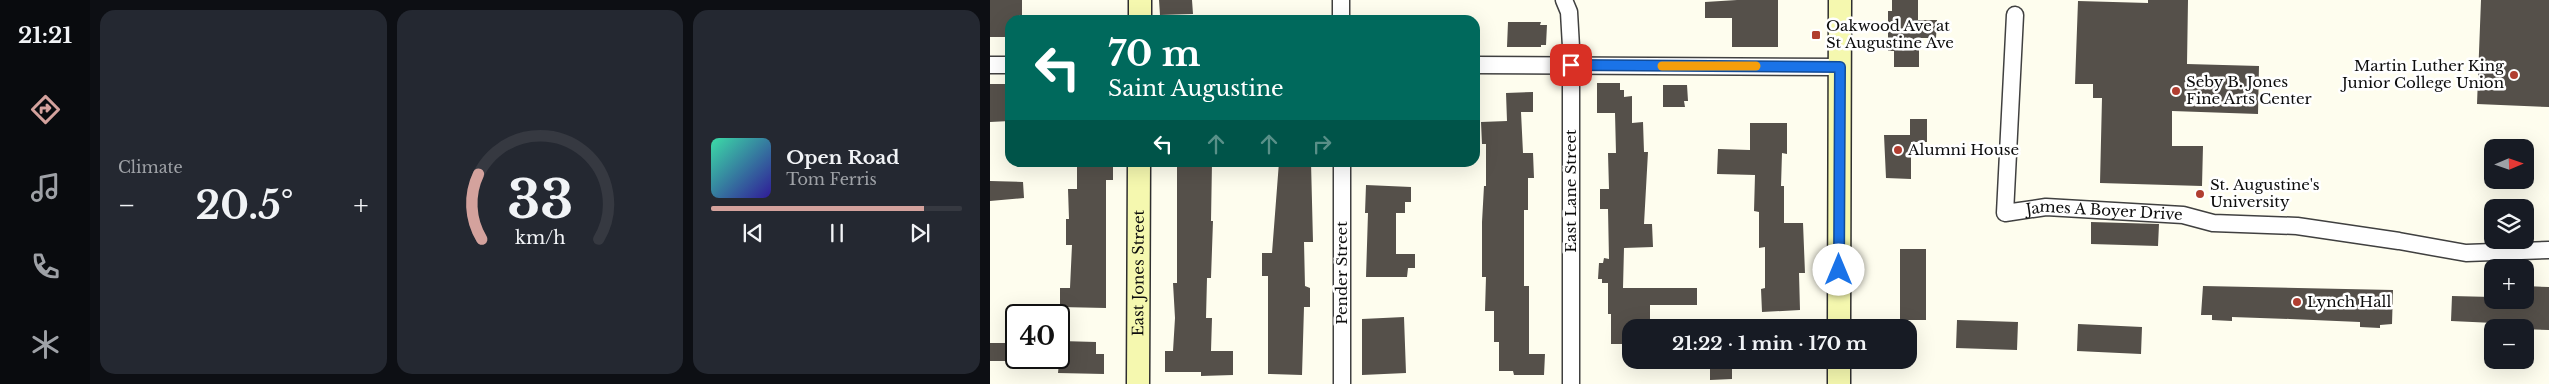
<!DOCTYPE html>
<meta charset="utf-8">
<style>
:root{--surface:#171b24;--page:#242831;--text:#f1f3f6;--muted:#9ea1a6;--line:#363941;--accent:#d4a29d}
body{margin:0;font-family:"Libre Baskerville",serif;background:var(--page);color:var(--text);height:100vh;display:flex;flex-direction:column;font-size:19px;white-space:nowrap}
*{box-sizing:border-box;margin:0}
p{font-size:16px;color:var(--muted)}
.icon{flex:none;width:28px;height:28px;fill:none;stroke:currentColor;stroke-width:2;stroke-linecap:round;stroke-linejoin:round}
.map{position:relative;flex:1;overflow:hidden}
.drawer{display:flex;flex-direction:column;gap:10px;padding:10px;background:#0d0f14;width:900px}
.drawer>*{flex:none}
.top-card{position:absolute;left:15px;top:15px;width:475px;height:152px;border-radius:15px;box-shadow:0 5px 20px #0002;background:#00695c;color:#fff;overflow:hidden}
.needle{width:32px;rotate:88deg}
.fabs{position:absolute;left:1494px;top:139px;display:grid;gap:10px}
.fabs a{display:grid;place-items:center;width:50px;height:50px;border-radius:10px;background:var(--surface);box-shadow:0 5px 20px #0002;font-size:25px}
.speed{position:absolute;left:15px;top:304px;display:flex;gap:10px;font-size:25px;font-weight:700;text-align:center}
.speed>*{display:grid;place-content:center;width:65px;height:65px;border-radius:50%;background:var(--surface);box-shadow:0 5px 20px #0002;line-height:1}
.speed .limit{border:2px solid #111;border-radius:8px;background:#fff;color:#111}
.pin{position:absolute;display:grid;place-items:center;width:42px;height:42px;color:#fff;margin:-21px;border-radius:10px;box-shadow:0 2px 8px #0006}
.me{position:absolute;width:55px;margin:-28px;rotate:0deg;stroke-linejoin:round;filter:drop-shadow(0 0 4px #0008)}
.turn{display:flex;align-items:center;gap:18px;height:105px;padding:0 20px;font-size:22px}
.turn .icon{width:65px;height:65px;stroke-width:2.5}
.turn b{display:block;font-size:35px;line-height:42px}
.lanes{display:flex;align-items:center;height:48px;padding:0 20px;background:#0003;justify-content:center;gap:25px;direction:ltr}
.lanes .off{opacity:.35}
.big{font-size:38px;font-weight:800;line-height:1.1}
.drawer .card{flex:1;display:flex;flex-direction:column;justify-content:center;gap:8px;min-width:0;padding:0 18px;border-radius:15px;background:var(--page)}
.drawer .dial{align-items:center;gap:0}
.dial svg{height:130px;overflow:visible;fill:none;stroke:var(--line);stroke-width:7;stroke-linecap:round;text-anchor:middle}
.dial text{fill:var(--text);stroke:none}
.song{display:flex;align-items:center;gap:15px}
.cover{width:60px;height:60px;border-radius:8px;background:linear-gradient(135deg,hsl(160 70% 55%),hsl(250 70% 35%))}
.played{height:5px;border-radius:2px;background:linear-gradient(90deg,var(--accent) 85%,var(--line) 85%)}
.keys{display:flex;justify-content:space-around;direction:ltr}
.heat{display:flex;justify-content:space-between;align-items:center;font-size:28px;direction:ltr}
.drawer .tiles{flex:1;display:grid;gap:10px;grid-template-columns:repeat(3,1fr)}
.trip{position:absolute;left:632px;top:319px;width:295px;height:50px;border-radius:15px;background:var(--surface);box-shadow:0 5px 20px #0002;font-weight:800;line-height:50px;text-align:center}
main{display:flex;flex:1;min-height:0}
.dock{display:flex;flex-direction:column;width:90px;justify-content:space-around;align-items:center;background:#090b0e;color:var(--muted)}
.dock .icon{width:35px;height:35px}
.dock .selected{color:var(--accent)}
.dock b{font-size:22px;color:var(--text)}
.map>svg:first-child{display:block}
.building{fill:#55504a}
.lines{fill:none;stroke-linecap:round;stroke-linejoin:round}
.street-casing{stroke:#404040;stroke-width:19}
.secondary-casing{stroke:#2f2f2f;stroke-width:25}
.street{stroke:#fff;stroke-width:16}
.secondary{stroke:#f5f8af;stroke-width:22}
.route-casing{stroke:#114b97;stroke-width:12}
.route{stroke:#1a73e8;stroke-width:9}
.slow{stroke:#f59e0b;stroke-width:9}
.poi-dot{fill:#b13e31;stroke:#fff;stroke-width:2}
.labels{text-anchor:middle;stroke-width:5;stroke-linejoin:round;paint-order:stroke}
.poi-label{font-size:15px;fill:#0d0d0d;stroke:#fff;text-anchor:start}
.street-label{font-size:15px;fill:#0d0d0d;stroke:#fff}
</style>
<main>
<nav class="dock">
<b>21:21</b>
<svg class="icon selected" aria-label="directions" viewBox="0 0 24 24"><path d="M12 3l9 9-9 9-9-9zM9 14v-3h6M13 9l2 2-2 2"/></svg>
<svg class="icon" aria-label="music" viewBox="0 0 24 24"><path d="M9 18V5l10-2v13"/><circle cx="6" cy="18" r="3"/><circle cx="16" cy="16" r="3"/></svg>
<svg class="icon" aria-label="phone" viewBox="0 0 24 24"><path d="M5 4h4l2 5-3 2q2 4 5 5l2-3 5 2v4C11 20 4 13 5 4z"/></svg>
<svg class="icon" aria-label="climate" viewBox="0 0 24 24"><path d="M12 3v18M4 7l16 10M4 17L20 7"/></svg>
</nav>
<section class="drawer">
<div class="tiles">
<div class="card"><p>Climate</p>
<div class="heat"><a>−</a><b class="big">20.5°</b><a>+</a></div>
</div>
<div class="card dial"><svg viewBox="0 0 100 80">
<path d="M14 69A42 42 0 1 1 86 69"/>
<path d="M14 69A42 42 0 0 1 12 29" stroke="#d4a29d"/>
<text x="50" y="56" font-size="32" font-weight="700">33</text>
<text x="50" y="72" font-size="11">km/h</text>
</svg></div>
<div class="card">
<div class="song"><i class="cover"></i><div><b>Open Road</b><p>Tom Ferris</p></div></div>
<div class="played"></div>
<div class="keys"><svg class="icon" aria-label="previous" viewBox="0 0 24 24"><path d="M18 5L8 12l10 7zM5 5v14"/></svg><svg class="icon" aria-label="pause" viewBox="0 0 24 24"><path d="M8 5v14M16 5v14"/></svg><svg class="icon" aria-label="next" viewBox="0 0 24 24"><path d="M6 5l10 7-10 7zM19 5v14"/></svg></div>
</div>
</div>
</section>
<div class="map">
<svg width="1559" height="384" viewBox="0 0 1559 384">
<rect width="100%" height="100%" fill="#fefdee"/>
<path class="building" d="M0,0H32V15H29V20H20V37H0Z
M169,0H202L203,14L170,15Z
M747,0H788V47H742V18H715V2Z
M902,0H928V20H947L946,38H929V67H904V51H898V11H902Z
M1158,0H1198L1197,64L1269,66L1268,114L1182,111V146H1213L1212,186L1110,183L1112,98H1103V84H1085L1088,1L1158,3Z
M1491,0H1559V107L1487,104Z
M518,22H551L550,25H557L556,45H551V47H517Z
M607,83H630V90H634V97L642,96V123L653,122L654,152H658L654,224H662L663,247L634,248L633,288H707V305H660V328H641V344H621V314H618V283H612V279H608L609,263H613L614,258L619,259L618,209H610V189H619L618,153H626L625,113H607Z
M0,84H20V121L0,122Z
M673,85H697L698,101H694L695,107H673Z
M543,92V112H531L533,153H543L544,178H538V210H534V286H539V354H555L554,375H524L523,371H509V342H504V311H495L496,277H492V222L494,186H496V144H492L491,122L517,121L516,93Z
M920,119H937V142H921V179L896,178L894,135H920Z
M760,123H797V154L792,153L791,186H794V223H813L815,273H809L810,310L772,312L771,289L775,288V247L769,248V212L764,211L765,175L727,174L728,149L760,150Z
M87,162H123V180H116V308L70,307V288H80L82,245H76V219H79L78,189H87Z
M187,162H222L221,221H223L221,278H217L216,318H222L221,351H243V375L211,376V372H175V351H183L185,318L183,283H187Z
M289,162H321L323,242H314L315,286L320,288V307H314L312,375L278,374V276H272V253H282Z
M0,181L33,182L34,198L0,201Z
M376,185L421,187V202H415V213H406V254H425V268H418L417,277H376L378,213H375Z
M1101,222L1169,224L1168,246L1101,244Z
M910,249H936V320H910Z
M1213,286L1403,290L1402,324L1390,325V328L1370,327V322L1300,319L1242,317V321L1222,320V315H1211Z
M1535,286L1559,287V330L1504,328V323L1461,321L1462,296L1502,297V300H1535Z
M414,317L416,373L372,375V319Z
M967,320L1028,322L1027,350L966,348Z
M1088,324L1152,327L1151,354L1087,351Z
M71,341L106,342V354H114V374L68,373Z
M0,343H21V361H0Z
M720,361H742V379L720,380Z"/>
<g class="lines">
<defs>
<g id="street">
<path d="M351,0V20"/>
<path d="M574,0L579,12L581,47V384"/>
<path id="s1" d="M1025,15L1015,213L1056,207L1193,215L1223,223L1307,226L1409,241L1476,253L1559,250"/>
<path d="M0,65H20"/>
<path d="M485,65L850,67"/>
<path d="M352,384V162"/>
</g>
<g id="secondary">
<path d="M150,20V0"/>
<path d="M849,328L850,0"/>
<path d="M849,360V384"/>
<path id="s2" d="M148,384L149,162"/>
</g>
</defs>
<use href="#street" class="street-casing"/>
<use href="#secondary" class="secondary-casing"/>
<use href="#street" class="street"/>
<use href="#secondary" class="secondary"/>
</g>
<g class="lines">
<defs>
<path id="route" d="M581,65L850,67L849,270"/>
</defs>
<use href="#route" class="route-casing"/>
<use href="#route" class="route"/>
<path class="slow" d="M672,66H766"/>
</g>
<g class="poi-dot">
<rect x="821" y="30" width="10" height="10" rx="2.5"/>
<circle cx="1524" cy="75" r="5"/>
<circle cx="1186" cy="91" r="5"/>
<circle cx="908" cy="150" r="5"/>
<circle cx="1210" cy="194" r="5"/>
<circle cx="1307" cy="302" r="5"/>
</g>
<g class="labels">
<g class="poi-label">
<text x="836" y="31">Oakwood Ave at<tspan x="836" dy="17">St Augustine Ave</tspan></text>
<text x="1514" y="71" text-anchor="end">Martin Luther King<tspan x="1514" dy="17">Junior College Union</tspan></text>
<text x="1196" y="87">Seby B. Jones<tspan x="1196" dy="17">Fine Arts Center</tspan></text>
<text x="918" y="155">Alumni House</text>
<text x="1220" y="190">St. Augustine's<tspan x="1220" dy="17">University</tspan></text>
<text x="1317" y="307">Lynch Hall</text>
</g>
<g class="street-label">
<text transform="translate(581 191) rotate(-90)" y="5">East Lane Street</text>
<text dy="5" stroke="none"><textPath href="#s1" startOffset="298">James A Boyer Drive</textPath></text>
<text dy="5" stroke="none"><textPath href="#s2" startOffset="111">East Jones Street</textPath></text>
<text transform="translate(352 273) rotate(-90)" y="5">Pender Street</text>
</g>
</g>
</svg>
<div class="fabs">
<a><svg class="needle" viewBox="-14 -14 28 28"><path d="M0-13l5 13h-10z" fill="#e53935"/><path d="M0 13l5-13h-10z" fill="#9ea1a6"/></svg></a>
<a><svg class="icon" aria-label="layers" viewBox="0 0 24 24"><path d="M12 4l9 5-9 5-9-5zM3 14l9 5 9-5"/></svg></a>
<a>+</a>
<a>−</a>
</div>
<div class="speed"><div class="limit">40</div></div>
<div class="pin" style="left:581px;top:65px;background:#d93025"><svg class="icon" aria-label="arrive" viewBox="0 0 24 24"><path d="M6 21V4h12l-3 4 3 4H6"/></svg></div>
<svg class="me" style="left:849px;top:270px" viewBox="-20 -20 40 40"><circle r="19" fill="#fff"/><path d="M0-13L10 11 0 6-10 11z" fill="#1a73e8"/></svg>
<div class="trip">21:22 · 1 min · 170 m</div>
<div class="top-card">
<div class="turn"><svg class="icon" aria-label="left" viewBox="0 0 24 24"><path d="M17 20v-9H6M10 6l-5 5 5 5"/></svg><div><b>70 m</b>Saint Augustine</div></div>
<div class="lanes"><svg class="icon" aria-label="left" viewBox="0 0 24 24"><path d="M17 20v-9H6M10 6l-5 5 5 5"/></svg><svg class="icon off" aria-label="ahead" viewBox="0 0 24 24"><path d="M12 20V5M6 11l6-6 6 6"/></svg><svg class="icon off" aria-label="ahead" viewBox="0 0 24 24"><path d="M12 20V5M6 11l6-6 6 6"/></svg><svg class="icon off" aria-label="right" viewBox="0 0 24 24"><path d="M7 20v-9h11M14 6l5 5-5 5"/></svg></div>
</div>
</div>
</main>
